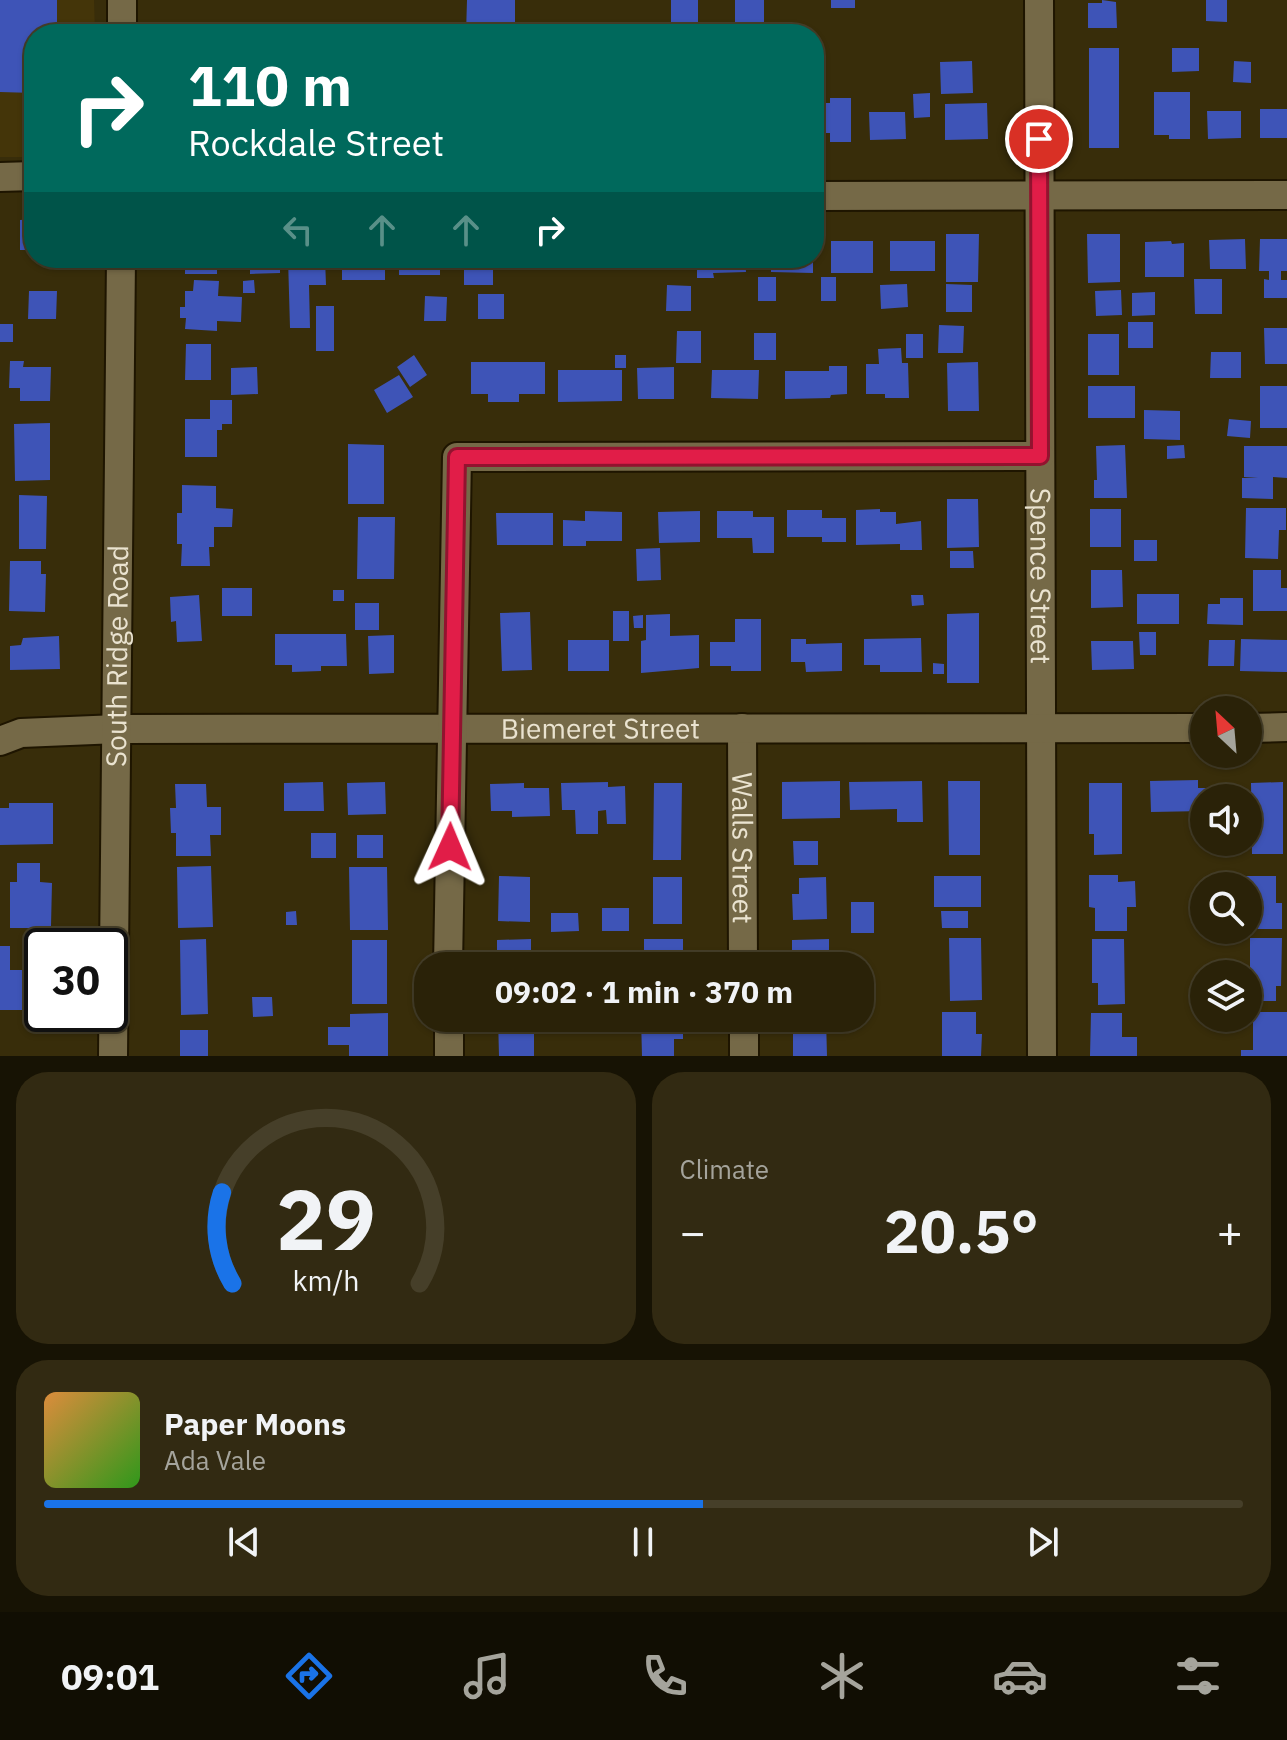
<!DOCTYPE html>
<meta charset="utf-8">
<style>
:root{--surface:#2a2208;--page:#322a12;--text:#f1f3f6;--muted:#a5a49c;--line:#463f29;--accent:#1a73e8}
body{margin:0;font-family:"IBM Plex Sans",sans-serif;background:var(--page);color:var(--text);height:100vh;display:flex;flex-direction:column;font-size:30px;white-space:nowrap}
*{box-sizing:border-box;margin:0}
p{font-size:26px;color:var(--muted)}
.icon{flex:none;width:44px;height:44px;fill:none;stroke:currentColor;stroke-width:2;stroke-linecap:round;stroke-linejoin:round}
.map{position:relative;height:1056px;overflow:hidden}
.details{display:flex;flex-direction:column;gap:16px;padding:16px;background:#171304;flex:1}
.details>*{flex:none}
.banner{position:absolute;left:24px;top:24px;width:800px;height:244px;border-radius:32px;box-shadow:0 2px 6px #0004,0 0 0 2px var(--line);background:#00695c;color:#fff;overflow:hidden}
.needle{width:52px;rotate:334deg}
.tools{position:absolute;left:1190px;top:696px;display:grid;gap:16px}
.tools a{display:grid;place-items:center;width:72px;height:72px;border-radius:50%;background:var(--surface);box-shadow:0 2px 6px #0004,0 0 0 2px var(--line);font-size:40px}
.speed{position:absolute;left:24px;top:928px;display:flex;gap:16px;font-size:40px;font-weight:700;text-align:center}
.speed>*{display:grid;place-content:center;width:104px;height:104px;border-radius:50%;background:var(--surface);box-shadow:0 2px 6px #0004,0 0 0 2px var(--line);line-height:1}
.speed .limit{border:4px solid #111;border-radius:12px;background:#fff;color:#111}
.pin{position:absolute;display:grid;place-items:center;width:68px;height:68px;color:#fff;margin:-34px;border:4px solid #fff;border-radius:50%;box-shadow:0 2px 8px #0007}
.me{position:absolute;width:88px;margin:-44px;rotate:1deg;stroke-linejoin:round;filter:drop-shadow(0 0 6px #0008)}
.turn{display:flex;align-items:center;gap:28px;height:168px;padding:0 32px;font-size:36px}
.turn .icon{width:104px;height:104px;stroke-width:2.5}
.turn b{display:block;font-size:56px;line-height:68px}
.lanes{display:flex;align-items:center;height:76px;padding:0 32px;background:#0003;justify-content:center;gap:40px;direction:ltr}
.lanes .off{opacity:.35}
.big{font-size:60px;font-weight:700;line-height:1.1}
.details .card{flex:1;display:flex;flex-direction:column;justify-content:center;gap:12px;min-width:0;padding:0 28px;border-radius:32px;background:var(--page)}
.details .dial{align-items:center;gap:0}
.dial svg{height:208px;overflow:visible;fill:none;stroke:var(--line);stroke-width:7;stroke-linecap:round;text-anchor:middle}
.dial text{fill:var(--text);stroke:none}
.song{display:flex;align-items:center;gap:24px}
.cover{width:96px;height:96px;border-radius:12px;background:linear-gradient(135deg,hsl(30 70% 55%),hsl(110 70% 35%))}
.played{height:8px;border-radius:4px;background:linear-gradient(90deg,var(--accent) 55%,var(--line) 55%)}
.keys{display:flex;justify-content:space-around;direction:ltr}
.heat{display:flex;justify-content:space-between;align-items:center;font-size:44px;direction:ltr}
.details .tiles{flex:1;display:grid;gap:16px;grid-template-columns:1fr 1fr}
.card:last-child{grid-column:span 2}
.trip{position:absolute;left:414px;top:952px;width:460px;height:80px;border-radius:32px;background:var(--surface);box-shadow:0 2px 6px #0004,0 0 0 2px var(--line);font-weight:700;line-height:80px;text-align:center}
.tabs{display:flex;height:128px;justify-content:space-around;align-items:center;background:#110e03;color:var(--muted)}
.tabs .icon{width:56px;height:56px}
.tabs .on{color:var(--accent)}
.tabs b{font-size:36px;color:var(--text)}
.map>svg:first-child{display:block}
.built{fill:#443509}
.building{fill:#3e54b7}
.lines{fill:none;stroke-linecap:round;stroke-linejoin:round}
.minor-casing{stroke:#1e1500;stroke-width:32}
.minor{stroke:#756947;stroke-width:28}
.route-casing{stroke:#92132f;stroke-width:20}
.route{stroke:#e11d48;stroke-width:14}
.labels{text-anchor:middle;stroke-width:8;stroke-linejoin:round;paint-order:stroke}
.street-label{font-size:28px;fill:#eae3d0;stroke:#2e2301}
</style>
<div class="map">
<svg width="1287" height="1056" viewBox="0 0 1287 1056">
<rect width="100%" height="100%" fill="#382d0a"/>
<path class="built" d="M0,0H94L95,34H34V157H0Z"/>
<path class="building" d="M0,0H57V34H34V93L0,92Z
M467,0H515V34H466Z
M671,0H698V27H671Z
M735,0H764V24H735Z
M831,0H855V8H831Z
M1102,0L1116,2L1117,28H1088V3H1102Z
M1206,0H1227V22L1206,21Z
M1089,48H1119V148H1089Z
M1172,48H1199V71L1172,72Z
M972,61L973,93L941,94L940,62Z
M1234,61L1251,62V83L1233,82Z
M1154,92H1190V139H1169V135H1154Z
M930,93V117L914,118L913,94Z
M830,98H851V142H830V133H814V103H830Z
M987,103L988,139L945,140V104Z
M1260,109H1287V138H1260Z
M1207,111H1241V138L1208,139Z
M869,112H905L906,139L870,140Z
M34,219V250H20V220Z
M946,234H979L978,282H946Z
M1087,234H1120V282L1088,283Z
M1245,239L1246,269H1210L1209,240Z
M1260,239H1287V271H1281V280H1287V298H1264V279L1269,280V271H1259Z
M831,241H873V273H831Z
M890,241H935V271H890Z
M1171,241L1172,244L1184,243V277H1145V242Z
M185,258H217V274H185Z
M250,258H280V273L250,274Z
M288,258H325L326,285H309L310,328H290Z
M342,258H385V280H342Z
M399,258H440V275H399Z
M464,258H501V268L493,269V285H464Z
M562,258H622V270H562Z
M635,258H677V270L635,269Z
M697,258H745L746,272L713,273L714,278H697Z
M771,258H813V273L771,272Z
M758,277H776V301H758Z
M821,277H836V301H821Z
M1194,279H1222V314H1195Z
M194,280L219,281L218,296L242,297L241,322L217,321V331L185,329L186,318H180V307H185V291H193Z
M254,280L255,293H243V281Z
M907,284L908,307L881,309L880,285Z
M946,284L972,285V312H946Z
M667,285L691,286V311H666Z
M1121,290L1122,315L1096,316L1095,291Z
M29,291H57L56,319H28Z
M1155,292V315L1132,316V293Z
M478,294H504V319H478Z
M425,296L447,297L446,321H424Z
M316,306H334V351H316Z
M1128,322H1153V348H1128Z
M0,324H13V342H0Z
M939,325L964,326L963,353H938Z
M1264,328H1287V364H1265Z
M677,331H701V363H676Z
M754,333H776V360H754Z
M906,334H923V358H906Z
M1088,334H1119V375H1088Z
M186,344H211V380H185Z
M901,348L902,363H908L909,398H885V394H866V364H879L878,349Z
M1211,352H1241V378H1210Z
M414,355L427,375L410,387L397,367Z
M615,355H626V368H615Z
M10,361H24L23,367H51L50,401H20V388H9Z
M471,362H545V394H519V402H488V394H471Z
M978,362L979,411H948L947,363Z
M829,366H847V394L831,395L830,398L785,399V371H829Z
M257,367L258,394L231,395V368Z
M674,367V399H638L637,368Z
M558,370H622V401L558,402Z
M712,370H759L758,399L711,398Z
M399,375L413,397L387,413L374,390Z
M1088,386H1135V418H1088Z
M1260,386H1287V428H1260Z
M210,400H232V424H222V430H217V457H185V419H210Z
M1144,410L1180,411V440L1144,439Z
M1229,419L1251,421L1250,438L1227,436Z
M50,423V480L15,481L14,424Z
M348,444L384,445V504H348Z
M1125,445L1127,498H1094V480H1097L1096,446Z
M1184,445L1185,458L1167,459V446Z
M1244,446H1287V478L1273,477V499L1242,498V478H1258L1244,477Z
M182,485L216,486V508L233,509L232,527H214V547H209L210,566H181L182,544H177V513H182Z
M19,495L47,496L46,549H19Z
M947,499H978L979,547L947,548Z
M1246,508H1286V530H1279L1278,559L1245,558Z
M880,509V512H896V524L921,521L922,550H900V544L856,545V510Z
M1090,509H1121V547H1090Z
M787,510H822V518H846V542H822V537H787Z
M585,511L622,512V541H586V546H563V520L585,521Z
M700,511V542L659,543L658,512Z
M717,511H753V517H774V553H753L752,538H717Z
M496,513H553V545H497Z
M358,517H395L394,579H357Z
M1134,540H1157V561H1134Z
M660,548L661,580L637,581L636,549Z
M950,551H973L974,568H950Z
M10,561H41V574H46L45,612L9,611Z
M1091,570H1122L1123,607L1091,608Z
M1253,570H1281V588H1287V611H1253Z
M222,588H252V616H222Z
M333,590H344V601H333Z
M1137,594H1179V624H1137Z
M199,595L202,641L177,642L176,621L171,622L170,597Z
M911,595H923L924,605L912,606Z
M1220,598H1243V625L1207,624L1208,604H1220Z
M355,603H379V630H355Z
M613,611H629V641H613Z
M530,612L532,670L502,671L500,613Z
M979,613V683H947V614Z
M670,614V636L699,635V668L641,673V641L646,640V615Z
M643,615V628H634L633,616Z
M735,619H761V671H731V666H710V642H735Z
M1139,632H1156V655H1140Z
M275,634H346L347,666H321V671L292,672V665H275Z
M394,635V673L369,674L368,636Z
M59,636L60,669L10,670V646L21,645L23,638Z
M921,638L922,672H880V665H864V639Z
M791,639H806V644L842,643V671L806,672L805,662H791Z
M1241,639L1287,640V672L1240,671Z
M568,640H609V671H568Z
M1209,640H1235L1234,666H1208Z
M1091,641H1133L1134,669L1092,670Z
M933,663L944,664V674H933Z
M1198,780V788H1219V798H1204V811L1151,812L1150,781Z
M840,781V818L782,819V782Z
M922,781L923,822H897V809L850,810L849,782Z
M948,781H980V855H949Z
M323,782L324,811H284V783Z
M385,782L386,814L348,815L347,783Z
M608,782V787L625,786L626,824H607L606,810L598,811V834H576L575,810H562L561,783Z
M1283,782V854H1252L1251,783Z
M524,783V788H549L550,816L512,817V811H491L490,784Z
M654,783H682L681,860H653Z
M1089,783H1122V854L1094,855V834H1089Z
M175,784H206L207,807H221V835H210L211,856H176V833H171L170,808H176Z
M9,803H53V844L0,845V808H9Z
M311,833H336V858H311Z
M357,835H383V858H357Z
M793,841H818V865H794Z
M17,863H40V882L52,883L51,926H44V928H10V882H17Z
M211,866L213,927L178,928L177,867Z
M349,867H387L388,930H350Z
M1089,875H1118V882L1135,881L1136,907H1127V931H1095V908L1089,907Z
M499,876L530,877V922L498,921Z
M934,876H981V907H934Z
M1238,876H1276V903H1282V929H1248V886H1238Z
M653,877H682V924H653Z
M826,877L827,919L793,920L792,894H799V878Z
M851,902H874V933H851Z
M602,908H629V931H602Z
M296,911L297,925H286V912Z
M941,911H968V928H942Z
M551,913H578L579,931L551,932Z
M949,938H981L982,1000L950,1001Z
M1250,938H1282L1281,986H1276V1001H1250Z
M206,939L208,1014L181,1015L180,940Z
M531,939V966H497V940Z
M644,939H683V966H644Z
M829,939V966H792V940Z
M1092,939H1124L1125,1004L1098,1005V983H1092Z
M352,940H387V1004H352Z
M0,946H10V970H26V989H34L33,1010H0Z
M252,997H272L273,1016L253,1017Z
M942,1012H976V1034H982L981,1056H942Z
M1253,1012H1287V1056H1241V1050H1253Z
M388,1013V1056H349V1045H328V1027H350V1014Z
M1091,1013H1122V1037H1137V1056H1090Z
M498,1018H534V1056H499Z
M641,1018H683V1039H674V1056H642Z
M793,1018H826L827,1056H793Z
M180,1030H208V1056H180Z"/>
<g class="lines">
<defs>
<g id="minor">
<path id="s1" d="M1039,0L1042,1056"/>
<path d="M122,34V0"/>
<path d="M0,177L34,176"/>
<path d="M814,196L1287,195"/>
<path id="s2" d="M742,728L743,966"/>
<path d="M1248,728L1287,727"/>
<path id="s3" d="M0,741L21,733L118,729L1204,728"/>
<path d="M448,966L457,457L1040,456"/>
<path d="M449,1018V1056"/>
<path d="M744,1018V1056"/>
<path id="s4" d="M113,1056L121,258"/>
</g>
</defs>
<use href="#minor" class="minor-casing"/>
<use href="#minor" class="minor"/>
</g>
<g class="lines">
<defs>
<path id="route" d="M450,847L457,457L1040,456L1039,139"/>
</defs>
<use href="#route" class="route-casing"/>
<use href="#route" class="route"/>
</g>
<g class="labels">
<g class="street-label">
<text dy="10" stroke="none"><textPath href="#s1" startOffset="576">Spence Street</textPath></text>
<text dy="10" stroke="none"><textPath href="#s4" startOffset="400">South Ridge Road</textPath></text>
<text dy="10" stroke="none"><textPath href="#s3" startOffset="602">Biemeret Street</textPath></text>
<text dy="10" stroke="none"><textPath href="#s2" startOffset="120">Walls Street</textPath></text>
</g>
</g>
</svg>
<div class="tools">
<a><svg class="needle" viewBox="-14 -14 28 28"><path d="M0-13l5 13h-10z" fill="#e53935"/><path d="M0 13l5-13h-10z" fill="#a5a49c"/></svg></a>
<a><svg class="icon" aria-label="sound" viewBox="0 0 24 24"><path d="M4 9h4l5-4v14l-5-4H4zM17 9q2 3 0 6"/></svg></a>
<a><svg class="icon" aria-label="search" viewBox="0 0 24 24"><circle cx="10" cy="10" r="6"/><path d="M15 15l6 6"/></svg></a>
<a><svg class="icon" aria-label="layers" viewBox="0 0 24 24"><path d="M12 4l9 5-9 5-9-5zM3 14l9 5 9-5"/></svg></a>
</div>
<div class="speed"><div class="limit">30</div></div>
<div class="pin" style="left:1039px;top:139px;background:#d93025"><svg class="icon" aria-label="arrive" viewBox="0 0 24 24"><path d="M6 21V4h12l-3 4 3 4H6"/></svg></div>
<svg class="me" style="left:450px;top:847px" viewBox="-20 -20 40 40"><path d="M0-17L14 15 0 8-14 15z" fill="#e11d48" stroke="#fff" stroke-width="4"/></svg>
<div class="trip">09:02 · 1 min · 370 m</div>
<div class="banner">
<div class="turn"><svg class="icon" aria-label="right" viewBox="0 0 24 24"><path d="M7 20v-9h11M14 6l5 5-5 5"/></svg><div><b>110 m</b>Rockdale Street</div></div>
<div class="lanes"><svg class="icon off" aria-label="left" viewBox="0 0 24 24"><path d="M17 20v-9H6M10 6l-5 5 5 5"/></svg><svg class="icon off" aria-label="ahead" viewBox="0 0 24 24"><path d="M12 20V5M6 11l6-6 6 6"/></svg><svg class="icon off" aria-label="ahead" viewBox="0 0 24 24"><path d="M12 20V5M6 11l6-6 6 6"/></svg><svg class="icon" aria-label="right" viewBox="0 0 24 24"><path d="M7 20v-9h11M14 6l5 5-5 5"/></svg></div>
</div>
</div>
<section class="details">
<div class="tiles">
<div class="card dial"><svg viewBox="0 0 100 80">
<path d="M14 69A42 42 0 1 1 86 69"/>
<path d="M14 69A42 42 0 0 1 10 34" stroke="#1a73e8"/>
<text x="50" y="56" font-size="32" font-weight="700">29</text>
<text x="50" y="72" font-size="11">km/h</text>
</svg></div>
<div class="card"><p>Climate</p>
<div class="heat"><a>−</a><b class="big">20.5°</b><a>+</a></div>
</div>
<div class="card">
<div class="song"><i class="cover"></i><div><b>Paper Moons</b><p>Ada Vale</p></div></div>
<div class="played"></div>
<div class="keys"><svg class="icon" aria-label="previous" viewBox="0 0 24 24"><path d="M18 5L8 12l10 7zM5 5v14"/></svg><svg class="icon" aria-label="pause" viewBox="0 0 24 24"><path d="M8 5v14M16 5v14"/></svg><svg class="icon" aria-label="next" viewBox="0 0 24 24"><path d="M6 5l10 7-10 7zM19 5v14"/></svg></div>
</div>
</div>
</section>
<nav class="tabs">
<b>09:01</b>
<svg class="icon on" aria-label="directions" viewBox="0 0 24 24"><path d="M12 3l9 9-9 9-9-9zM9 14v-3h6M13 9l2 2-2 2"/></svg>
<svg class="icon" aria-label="music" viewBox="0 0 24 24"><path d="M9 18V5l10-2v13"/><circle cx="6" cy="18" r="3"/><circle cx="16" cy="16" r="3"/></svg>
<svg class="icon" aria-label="phone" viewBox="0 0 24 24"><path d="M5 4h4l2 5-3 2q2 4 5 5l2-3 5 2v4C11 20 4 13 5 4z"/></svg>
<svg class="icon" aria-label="climate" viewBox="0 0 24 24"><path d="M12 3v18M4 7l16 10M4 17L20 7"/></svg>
<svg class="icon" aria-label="car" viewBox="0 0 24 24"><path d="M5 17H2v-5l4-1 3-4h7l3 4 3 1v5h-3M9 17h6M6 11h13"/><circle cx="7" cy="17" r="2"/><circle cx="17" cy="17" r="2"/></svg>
<svg class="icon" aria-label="filters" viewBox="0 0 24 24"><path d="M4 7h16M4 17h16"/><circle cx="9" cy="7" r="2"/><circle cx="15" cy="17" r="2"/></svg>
</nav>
